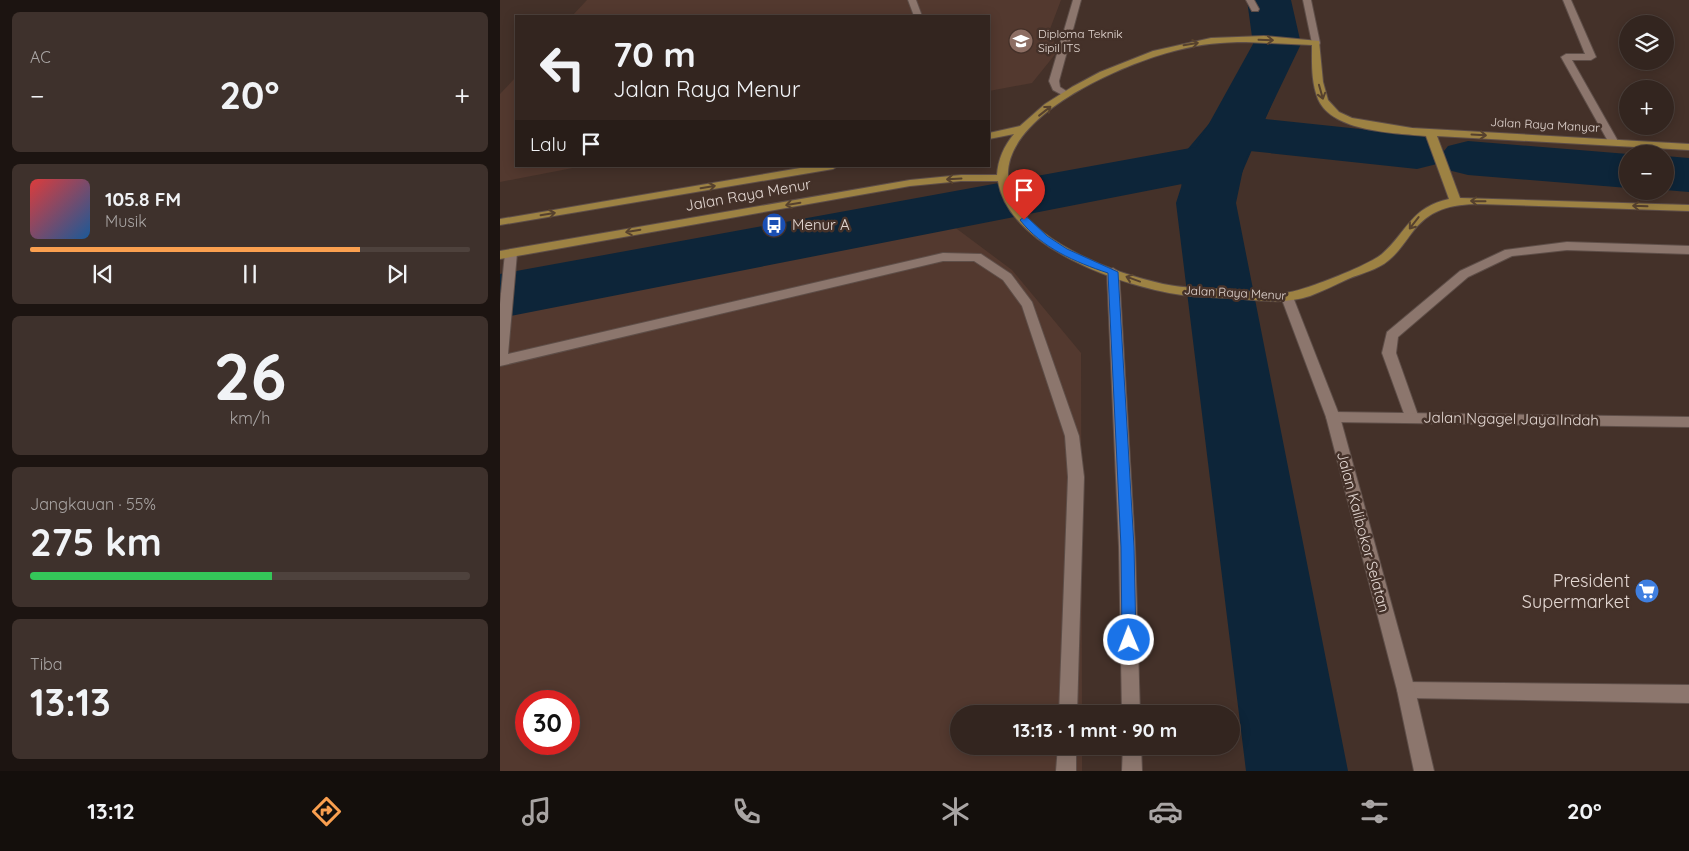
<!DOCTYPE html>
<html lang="id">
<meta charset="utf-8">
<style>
:root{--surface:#33251f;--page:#3e312c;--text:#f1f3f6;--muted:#a9a5a4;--line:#4e423d;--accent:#fa9f4f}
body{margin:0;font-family:Quicksand,sans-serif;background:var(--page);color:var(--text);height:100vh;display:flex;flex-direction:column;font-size:19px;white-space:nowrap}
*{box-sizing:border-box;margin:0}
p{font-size:16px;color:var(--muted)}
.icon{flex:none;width:28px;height:28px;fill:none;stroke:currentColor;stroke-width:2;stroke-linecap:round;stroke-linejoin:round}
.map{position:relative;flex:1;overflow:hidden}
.drawer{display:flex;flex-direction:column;gap:12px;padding:12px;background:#1c1411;width:500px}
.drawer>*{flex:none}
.top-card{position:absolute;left:15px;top:15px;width:475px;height:152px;border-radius:0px;box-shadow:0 2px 12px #0003,0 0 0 1px var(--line);background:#33251f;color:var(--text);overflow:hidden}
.buttons{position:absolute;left:1119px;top:15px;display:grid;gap:10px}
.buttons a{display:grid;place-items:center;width:55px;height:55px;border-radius:50%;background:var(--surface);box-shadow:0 2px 12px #0003,0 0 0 1px var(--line);font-size:25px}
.speed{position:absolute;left:15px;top:690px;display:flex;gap:10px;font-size:25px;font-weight:700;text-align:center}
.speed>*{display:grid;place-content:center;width:65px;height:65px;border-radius:50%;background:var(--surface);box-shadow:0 2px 12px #0003,0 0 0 1px var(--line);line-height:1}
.speed .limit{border:8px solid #d22;background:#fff;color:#111}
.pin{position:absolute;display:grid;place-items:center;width:42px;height:42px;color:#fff;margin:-51px -21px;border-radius:50% 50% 50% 0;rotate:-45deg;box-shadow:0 0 5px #0007}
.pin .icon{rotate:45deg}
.me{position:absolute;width:55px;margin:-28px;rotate:359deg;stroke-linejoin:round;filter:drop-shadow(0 0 4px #0008)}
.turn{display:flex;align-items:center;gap:18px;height:105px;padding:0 15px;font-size:22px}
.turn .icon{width:65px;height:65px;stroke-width:2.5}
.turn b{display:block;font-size:35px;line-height:42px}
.then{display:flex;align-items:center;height:48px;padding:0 15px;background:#0003;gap:10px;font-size:19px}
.big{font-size:38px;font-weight:700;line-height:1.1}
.drawer .tile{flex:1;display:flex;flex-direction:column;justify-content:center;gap:8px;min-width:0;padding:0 18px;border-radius:8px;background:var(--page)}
.drawer .dial{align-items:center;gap:0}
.dial b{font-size:65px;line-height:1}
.song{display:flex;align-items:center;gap:15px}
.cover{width:60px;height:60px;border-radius:8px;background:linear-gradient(135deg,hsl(0 70% 55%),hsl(210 70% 35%))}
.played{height:5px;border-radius:2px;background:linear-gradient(90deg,var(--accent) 75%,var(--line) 75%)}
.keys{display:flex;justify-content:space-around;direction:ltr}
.heat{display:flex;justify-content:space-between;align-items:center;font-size:28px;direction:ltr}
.charge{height:8px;border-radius:4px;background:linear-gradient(90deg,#34c759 55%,var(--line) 0)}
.trip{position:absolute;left:450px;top:705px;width:290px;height:50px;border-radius:25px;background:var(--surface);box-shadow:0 2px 12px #0003,0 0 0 1px var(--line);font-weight:700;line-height:50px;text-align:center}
.tab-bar{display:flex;height:80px;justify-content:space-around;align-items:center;background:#140f0c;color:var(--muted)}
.tab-bar .icon{width:35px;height:35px}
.tab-bar .current{color:var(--accent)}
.tab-bar b{font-size:22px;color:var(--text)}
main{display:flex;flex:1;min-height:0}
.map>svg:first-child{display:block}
.built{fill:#53392f;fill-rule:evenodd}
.water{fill:#0d2539}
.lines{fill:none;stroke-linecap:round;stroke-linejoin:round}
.river{fill:#0d2539;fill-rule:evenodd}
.service-casing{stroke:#5e4e48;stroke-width:2}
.minor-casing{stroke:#5e4e48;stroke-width:2}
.tertiary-casing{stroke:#5e4e48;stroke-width:2}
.primary-casing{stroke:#5e4e48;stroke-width:2}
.service{fill:#8c766d;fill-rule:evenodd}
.minor{fill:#8c766d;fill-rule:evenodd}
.tertiary{fill:#8c766d;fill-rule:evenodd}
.primary{fill:#9d8243;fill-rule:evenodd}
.oneway{stroke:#56412e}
.route{fill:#1a73e8;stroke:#114b97}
.labels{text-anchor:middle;stroke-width:5;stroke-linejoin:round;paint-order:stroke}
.far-poi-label{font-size:12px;fill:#e3d7d2;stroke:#443129;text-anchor:start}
.far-street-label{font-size:12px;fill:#e3d7d2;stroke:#443129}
.street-label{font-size:15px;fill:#e3d7d2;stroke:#443129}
.poi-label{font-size:15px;fill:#e3d7d2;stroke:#443129;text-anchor:start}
.near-poi-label{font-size:18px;fill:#e3d7d2;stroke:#443129;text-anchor:end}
</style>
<main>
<section class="drawer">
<div class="tile"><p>AC</p>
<div class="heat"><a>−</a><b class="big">20°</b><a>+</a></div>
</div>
<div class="tile">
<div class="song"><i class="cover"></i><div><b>105.8 FM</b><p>Musik</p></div></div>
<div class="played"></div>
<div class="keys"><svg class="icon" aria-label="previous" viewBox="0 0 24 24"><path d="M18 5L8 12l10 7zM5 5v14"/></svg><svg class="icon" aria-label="pause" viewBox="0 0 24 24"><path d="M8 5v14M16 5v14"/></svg><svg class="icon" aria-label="next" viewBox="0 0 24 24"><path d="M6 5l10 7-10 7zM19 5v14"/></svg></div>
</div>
<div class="tile dial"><b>26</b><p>km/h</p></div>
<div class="tile"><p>Jangkauan · 55%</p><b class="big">275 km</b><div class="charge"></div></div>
<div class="tile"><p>Tiba</p><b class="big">13:13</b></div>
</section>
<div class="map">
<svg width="1189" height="771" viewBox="0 0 1189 771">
<rect width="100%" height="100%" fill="#443129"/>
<path class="built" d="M87,0H561L550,29L557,52L532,83L489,91V16H72Z
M16,77V166H83L0,182V94Z
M453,226L512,270L581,353L582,714H459V746H582V771H0V316ZM26,701H69V744H26Z"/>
<path class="water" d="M751,50L789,55L780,85L726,210L738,268L695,270L680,175L686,151L718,113Z"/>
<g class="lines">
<path class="river" d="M747,0H791L801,44L765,119L917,135L937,140L944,151L948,146L968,141L1128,154V188L968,175L948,170L940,159L937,164L917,169L750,151L745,160L736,203L848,771H746L676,203L682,184L0,318V274L696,147L753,44Z
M1165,156L1189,158V192L1165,190Z"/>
<defs>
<path id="service" d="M408,0H416L422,16H414Z
M746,0H754L759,9L758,11H752Z
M1067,242L1189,246V254L1067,250L1012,256L968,277L898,337L896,353L919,418L917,422L912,423L907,422L882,353L887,332L960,271L1005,250Z
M11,249L17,253L8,354L443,253L481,254L511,274L532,302L579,436L584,477L577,714H559L568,477L565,436L522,306L503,280L474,261H443L0,366V304L5,253Z
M558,746H576V771H556Z"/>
<path id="minor" d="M573,0H581L559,81L560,87L571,94L566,97L553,90L549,81Z
M1063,0H1071L1096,57L1091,60H1072L1119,143L1118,145H1110L1109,143L1061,57L1066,54H1085Z
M613,268L619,272L635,547L640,714H622L619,547L607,272Z
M833,412L1189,417V427L833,422L828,421L826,417L828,413Z
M906,682L1189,685V703L906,698L900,696L897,690L900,684Z
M623,746H641L642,771H622Z"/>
<path id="tertiary" d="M803,0H811L820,43L819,45L816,46L812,43Z
M787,293L793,297L840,417L915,690L934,771H914L897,690L826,417L781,297Z"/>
<path id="primary" d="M764,36L819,41L823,82L828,100L839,112L852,118L912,128L1189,144V150L937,136L960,198L1189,205V211L980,204C951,204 929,209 911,234C904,243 898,253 889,260C878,270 862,273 848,279C835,285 823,291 810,296C783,305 758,300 731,298C715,297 698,297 682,295C624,287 509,248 498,181H461L410,186L0,259V251L410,180L461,175H497C498,159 504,146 514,134L489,139V133L520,126L545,104L572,87L600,72L653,51L711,38ZM746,42L812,45C812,63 811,82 818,99C832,132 895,133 926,136L949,199C911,207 907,232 882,254C869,265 802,292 784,293C767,295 749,291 732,290C708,288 686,289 663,284C614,273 521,240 509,184C495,117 627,62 678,50C700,44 723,42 746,42Z
M312,166H338L333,169L0,225V219Z"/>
</defs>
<use href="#service" class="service-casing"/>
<use href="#minor" class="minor-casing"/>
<use href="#tertiary" class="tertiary-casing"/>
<use href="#primary" class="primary-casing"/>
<use href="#service" class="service"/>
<use href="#minor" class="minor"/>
<use href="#tertiary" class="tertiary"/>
<use href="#primary" class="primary"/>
</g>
<defs><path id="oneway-shaft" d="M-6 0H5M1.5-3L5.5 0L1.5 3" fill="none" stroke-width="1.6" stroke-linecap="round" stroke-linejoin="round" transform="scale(1.25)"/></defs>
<g class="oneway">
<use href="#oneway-shaft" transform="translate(766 40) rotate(2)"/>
<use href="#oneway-shaft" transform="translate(691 44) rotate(-9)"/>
<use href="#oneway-shaft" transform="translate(821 92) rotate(74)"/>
<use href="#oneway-shaft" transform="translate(545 111) rotate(-38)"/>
<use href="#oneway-shaft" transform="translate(979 135) rotate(3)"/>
<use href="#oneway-shaft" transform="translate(454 179) rotate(177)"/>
<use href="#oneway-shaft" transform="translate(208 187) rotate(-9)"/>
<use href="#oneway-shaft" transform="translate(978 201) rotate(-179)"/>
<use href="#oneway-shaft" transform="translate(293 204) rotate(170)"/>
<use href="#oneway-shaft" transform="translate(1140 206) rotate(-178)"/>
<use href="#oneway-shaft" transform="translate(48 214) rotate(-9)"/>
<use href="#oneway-shaft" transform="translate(914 223) rotate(128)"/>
<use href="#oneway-shaft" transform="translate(133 231) rotate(170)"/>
<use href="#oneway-shaft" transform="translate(633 279) rotate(-160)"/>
</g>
<path class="route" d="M524,217L528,218L547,236L567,249L618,272L634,547L636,640L634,644L629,646L624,644L622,640L621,547L608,273C575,262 542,248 520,220Z"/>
<defs>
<symbol id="university-disc" viewBox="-11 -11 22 22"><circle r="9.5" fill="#8d6e63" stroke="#443129"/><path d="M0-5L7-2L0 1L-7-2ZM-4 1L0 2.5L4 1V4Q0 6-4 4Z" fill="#fff"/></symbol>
<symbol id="bus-disc" viewBox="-11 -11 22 22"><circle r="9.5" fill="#1a4fb4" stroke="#443129"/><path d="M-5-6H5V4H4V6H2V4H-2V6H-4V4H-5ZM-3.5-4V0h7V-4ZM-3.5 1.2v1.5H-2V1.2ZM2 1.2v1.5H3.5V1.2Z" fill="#fff"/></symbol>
<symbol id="supermarket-disc" viewBox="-11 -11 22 22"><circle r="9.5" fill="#3f7fe0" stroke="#443129"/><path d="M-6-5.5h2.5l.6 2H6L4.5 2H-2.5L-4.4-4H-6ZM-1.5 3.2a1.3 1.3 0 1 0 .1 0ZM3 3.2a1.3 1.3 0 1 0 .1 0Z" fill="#fff"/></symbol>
</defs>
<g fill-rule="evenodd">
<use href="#university-disc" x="507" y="27" width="28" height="28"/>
<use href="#bus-disc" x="260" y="211" width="28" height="28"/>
<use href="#supermarket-disc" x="1133" y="577" width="28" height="28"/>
</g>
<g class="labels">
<g class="far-poi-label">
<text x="538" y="38">Diploma Teknik<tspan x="538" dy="14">Sipil ITS</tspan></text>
</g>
<g class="far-street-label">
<text transform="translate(1045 125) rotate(3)" y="4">Jalan Raya Manyar</text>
<text transform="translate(735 293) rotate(3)" y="4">Jalan Raya Menur</text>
</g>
<g class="street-label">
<text transform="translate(248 195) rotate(-10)" y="5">Jalan Raya Menur</text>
<text transform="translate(1011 419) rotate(1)" y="5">Jalan Ngagel Jaya Indah</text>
<text transform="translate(863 532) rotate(75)" y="5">Jalan Kalibokor Selatan</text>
</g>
<g class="poi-label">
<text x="292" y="230">Menur A</text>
</g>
<g class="near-poi-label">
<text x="1130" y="587">President<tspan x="1130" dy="21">Supermarket</tspan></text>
</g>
</g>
</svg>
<div class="buttons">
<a><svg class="icon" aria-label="layers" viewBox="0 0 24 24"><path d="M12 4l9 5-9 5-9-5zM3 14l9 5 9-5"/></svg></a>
<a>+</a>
<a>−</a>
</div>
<div class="speed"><div class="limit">30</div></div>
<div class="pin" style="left:524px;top:220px;background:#d93025"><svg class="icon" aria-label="arrive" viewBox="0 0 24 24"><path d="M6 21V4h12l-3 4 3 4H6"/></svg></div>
<svg class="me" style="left:629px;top:640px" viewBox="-20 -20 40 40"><circle r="17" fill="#1a73e8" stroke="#fff" stroke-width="3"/><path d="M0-11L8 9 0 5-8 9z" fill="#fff"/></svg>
<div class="trip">13:13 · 1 mnt · 90 m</div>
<div class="top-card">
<div class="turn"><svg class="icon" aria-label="left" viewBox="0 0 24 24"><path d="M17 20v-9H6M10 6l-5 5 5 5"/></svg><div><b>70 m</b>Jalan Raya Menur</div></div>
<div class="then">Lalu<svg class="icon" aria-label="arrive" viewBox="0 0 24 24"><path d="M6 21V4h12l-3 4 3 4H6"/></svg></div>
</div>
</div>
</main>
<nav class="tab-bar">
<b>13:12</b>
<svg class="icon current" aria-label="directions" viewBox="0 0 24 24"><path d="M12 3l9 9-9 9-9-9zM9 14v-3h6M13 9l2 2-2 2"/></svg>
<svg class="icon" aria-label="music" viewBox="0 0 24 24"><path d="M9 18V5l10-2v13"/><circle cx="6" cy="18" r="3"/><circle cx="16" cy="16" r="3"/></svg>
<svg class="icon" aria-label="phone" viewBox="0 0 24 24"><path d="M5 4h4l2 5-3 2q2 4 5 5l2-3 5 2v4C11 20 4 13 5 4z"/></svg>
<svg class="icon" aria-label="climate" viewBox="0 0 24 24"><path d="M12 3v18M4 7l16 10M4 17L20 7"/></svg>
<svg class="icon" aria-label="car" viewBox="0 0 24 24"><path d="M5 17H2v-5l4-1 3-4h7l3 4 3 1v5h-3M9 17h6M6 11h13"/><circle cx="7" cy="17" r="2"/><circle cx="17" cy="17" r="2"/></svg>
<svg class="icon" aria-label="filters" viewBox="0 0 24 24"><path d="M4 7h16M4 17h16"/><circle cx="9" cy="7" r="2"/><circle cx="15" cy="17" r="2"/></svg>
<b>20°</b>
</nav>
